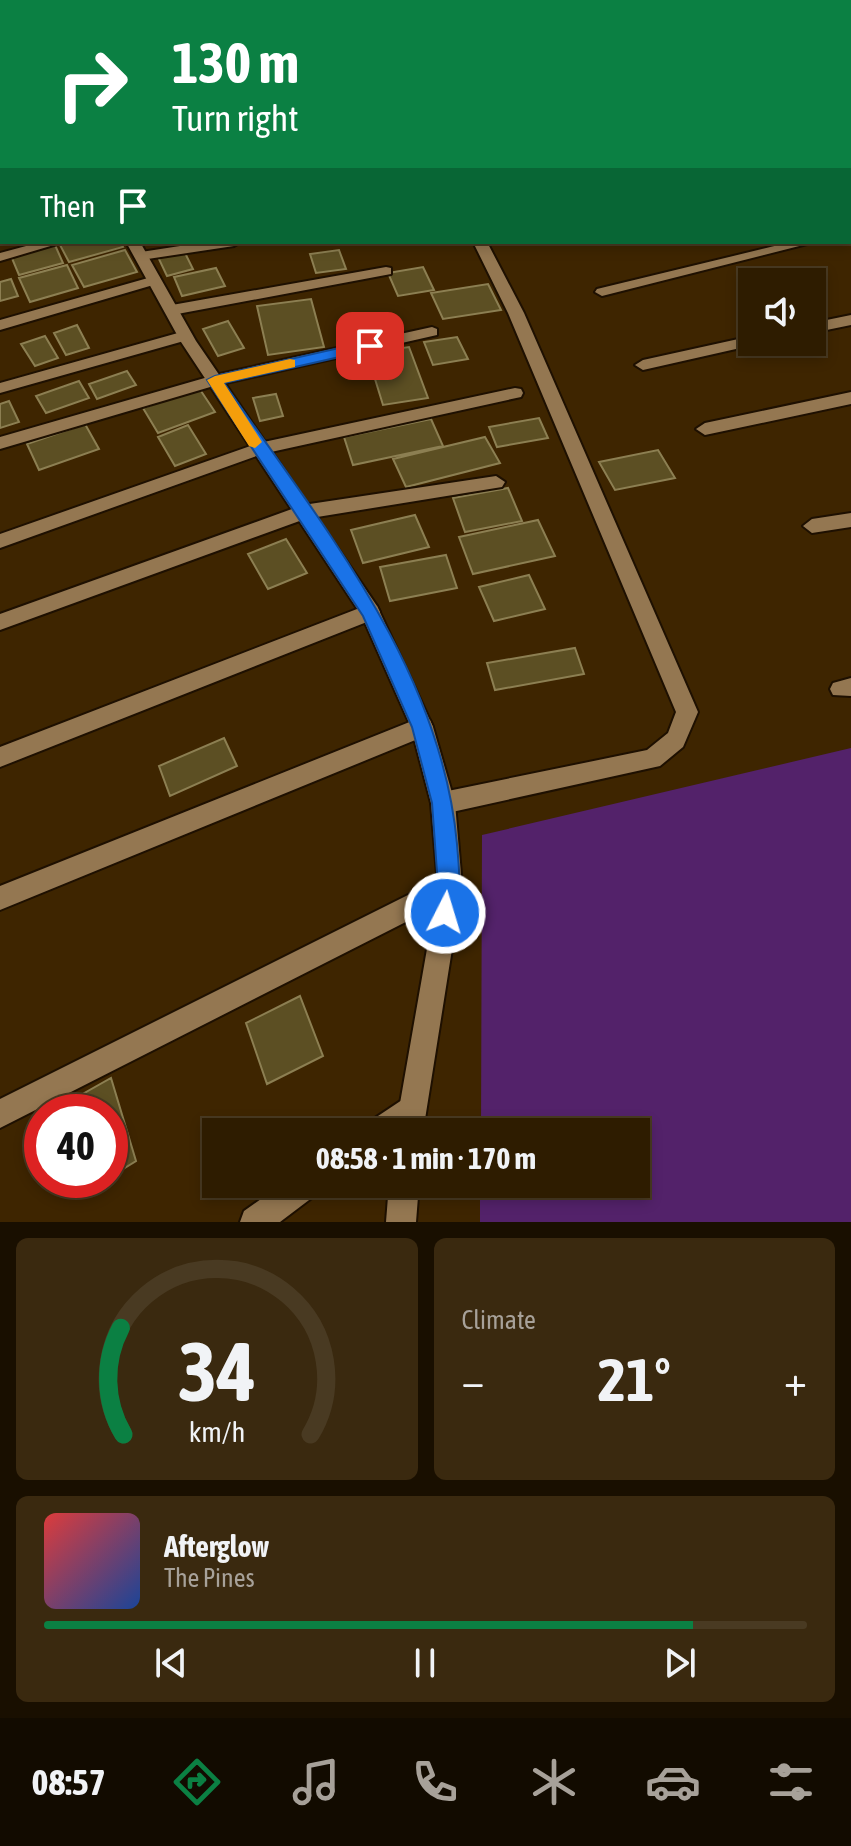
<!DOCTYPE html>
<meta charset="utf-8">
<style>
:root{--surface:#2e1c00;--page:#3a290f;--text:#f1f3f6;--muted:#a7a199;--line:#493a22;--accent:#0b8043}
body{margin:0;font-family:"Asap Condensed",sans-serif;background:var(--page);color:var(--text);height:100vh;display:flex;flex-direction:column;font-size:30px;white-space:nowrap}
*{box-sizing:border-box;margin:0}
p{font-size:26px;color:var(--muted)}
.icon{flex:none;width:44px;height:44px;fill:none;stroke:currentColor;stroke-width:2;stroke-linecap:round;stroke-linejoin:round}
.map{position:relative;height:1222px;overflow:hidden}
.drawer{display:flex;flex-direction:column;gap:16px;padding:16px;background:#190f00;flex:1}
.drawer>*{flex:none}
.banner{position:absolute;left:0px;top:0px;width:852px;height:244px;box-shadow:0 4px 12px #0003,0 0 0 2px var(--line);background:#0b8043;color:#fff;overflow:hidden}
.buttons{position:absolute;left:738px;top:268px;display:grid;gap:16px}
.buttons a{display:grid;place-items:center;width:88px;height:88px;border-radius:0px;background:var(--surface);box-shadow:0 4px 12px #0003,0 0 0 2px var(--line);font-size:40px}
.speed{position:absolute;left:24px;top:1094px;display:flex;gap:16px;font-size:40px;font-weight:700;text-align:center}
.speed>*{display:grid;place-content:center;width:104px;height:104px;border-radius:50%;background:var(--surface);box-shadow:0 4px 12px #0003,0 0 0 2px var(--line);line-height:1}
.speed .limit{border:12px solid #d22;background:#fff;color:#111}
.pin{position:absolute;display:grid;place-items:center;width:68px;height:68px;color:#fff;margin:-34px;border-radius:16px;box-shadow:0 4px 12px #0006}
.me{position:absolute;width:88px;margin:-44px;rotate:5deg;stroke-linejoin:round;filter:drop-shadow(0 0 6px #0008)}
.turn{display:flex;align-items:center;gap:28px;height:168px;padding:0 40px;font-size:36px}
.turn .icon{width:104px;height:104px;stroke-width:2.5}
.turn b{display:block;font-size:56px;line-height:68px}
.then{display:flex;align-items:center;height:76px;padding:0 40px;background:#0003;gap:16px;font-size:30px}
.big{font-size:60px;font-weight:700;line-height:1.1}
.drawer .tile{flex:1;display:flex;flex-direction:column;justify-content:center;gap:12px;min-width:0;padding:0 28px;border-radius:12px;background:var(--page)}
.drawer .dial{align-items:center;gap:0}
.dial svg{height:208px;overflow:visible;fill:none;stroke:var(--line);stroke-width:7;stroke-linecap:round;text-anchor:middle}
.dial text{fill:var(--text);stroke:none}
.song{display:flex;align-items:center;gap:24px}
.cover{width:96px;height:96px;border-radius:12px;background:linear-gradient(135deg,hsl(0 70% 55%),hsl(220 70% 35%))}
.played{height:8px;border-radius:4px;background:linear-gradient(90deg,var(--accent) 85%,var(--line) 85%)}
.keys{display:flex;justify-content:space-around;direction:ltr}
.heat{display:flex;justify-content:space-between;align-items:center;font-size:44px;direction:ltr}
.drawer .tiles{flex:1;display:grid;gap:16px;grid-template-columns:1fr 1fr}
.tile:last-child{grid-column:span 2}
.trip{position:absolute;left:202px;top:1118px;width:448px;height:80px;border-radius:0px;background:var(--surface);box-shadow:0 4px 12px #0003,0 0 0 2px var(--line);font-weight:700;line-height:80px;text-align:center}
.dock{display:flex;height:128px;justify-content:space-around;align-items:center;background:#120b00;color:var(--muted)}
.dock .icon{width:56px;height:56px}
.dock .active{color:var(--accent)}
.dock b{font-size:36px;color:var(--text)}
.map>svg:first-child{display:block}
.green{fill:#53226a}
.building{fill:#5c4f23;stroke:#8c7f52;stroke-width:2}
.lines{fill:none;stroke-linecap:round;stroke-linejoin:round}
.street-casing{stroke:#1e1001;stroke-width:4}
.secondary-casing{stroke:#1e1001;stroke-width:4}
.street{fill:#947751;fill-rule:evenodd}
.secondary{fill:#947751;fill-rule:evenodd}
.route{fill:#1a73e8;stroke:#114b97;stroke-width:2}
.slow{fill:#f59e0b}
</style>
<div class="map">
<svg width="851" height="1222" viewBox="0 0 851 1222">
<rect width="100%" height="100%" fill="#3e2500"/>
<path class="green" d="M851,748V1222H480V1184H636V1132H481L482,835Z"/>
<path class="building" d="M71,242H120L123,247L69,262L60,245Z
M55,245L63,263L19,275L11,256Z
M125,250L137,272L84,287L72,265Z
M339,250L346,269L316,273L310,254Z
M184,251L193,269L167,276L158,257Z
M67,265L78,288L30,302L19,278Z
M423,267L434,290L398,296L388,273Z
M216,268L225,286L182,296L174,277Z
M11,279L18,296L0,301V282Z
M488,284L501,310L443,319L431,293Z
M311,299L324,347L268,355L257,306Z
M228,321L244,348L218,356L203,329Z
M77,325L89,348L66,355L54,333Z
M45,336L58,358L35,366L21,344Z
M457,337L468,359L433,365L424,342Z
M409,347L428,398L383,405L367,353Z
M127,371L136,385L97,399L89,384Z
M79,381L89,398L46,413L36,396Z
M199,388L215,412L158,433L143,408Z
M276,394L283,416L260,421L253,398Z
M9,401L19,422L0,428V404Z
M539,418L548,438L497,447L489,427Z
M431,419L443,446L353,465L344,437Z
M85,424L99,449L39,470L27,444Z
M188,425L206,454L175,466L158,437Z
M485,437L500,463L406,487L393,459Z
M658,450L675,478L615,490L599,462Z
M508,488L522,521L465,532L453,498Z
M415,515L429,547L363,563L351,530Z
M538,520L555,556L473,574L459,537Z
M286,539L307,573L268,589L248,554Z
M446,555L457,588L390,601L380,567Z
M529,575L545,609L494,621L479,587Z
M575,648L584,674L495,690L487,663Z
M224,738L237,766L170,796L159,766Z
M300,996L323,1056L267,1084L246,1023Z
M111,1078L136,1161L110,1177V1112H67L65,1104Z"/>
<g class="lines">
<defs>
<path id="street" d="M66,0H77L78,2H67Z
M105,0H124L104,2Z
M217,0H235L216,2Z
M624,0H636L637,2H625Z
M0,88H2V94H0Z
M0,118H2V126H0Z
M850,150H851V158H850Z
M2,159V167L0,168V160Z
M850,194H851V203H850Z
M0,206H2L0,215Z
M851,227V236H850V227Z
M41,242H64L0,261V253Z
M206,242H241L234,246L141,260L134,256L141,252Z
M473,242H487L524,313L698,712L683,747L660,766L443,814L435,811L431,803L435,795L443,792L647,750L668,733L676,712L508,313Z
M791,242H815L602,296L595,292L597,289Z
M386,267L391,268V274L172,315L164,310L172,305Z
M155,276L160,277V283L0,330V320Z
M851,315V325L812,333V323Z
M432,327L437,329V335L217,385L0,449V437L215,375Z
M185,331L191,333V339L0,393V383Z
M752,336V342H759L758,344L643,370L635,365L643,360Z
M515,388L521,389L523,393L521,397L262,454L0,548V534L259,443Z
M851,392V404L705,435L696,429L705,423Z
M496,476L505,482L502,487L305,519L0,630V614L303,505Z
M851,513V527L812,533L803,526L812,519Z
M370,604L377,606L380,612L377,618L0,767V747Z
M851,678V696L833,695L830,689L833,683Z
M422,717L430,720L433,727L430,734L0,910V886Z
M450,874L459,877L462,886L459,895L0,1128V1099Z
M411,1094L421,1098L425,1108C414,1135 390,1132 365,1132L369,1122Z
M282,1184H322L317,1194L280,1222H240L244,1211Z"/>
<path id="secondary" d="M423,0H452L422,2Z
M565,0H593L564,2Z
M771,0H782L783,2H772Z
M791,0H803L804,2H792Z
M850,35H851V41H850Z
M0,41H2V47H0Z
M850,53H851V60H850Z
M0,57H2V63H0Z
M126,242H140L196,341L377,606L433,727L455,803L462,886L423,1132H395L438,886L431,803L411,727L362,616L181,342Z
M389,1184H419L416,1222H386Z"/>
</defs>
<use href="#street" class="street-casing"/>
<use href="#secondary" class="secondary-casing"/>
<use href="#street" class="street"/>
<use href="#secondary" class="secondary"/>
</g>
<path class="route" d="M370,341L377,346L375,349L224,383C321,524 441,667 457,844C459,870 463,896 453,921L445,925L437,921L433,913L438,886L432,803L412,727L363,616L207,380L215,376Z"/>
<path class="slow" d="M290,359L295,360V367L224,383L262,442L255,448L249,446L207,380L215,376Z"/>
</svg>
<div class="buttons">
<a><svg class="icon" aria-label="sound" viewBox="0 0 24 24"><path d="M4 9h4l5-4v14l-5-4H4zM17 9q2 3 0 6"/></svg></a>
</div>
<div class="speed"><div class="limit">40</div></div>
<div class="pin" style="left:370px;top:346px;background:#d93025"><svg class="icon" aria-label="arrive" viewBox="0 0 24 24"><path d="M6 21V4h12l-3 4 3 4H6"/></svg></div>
<svg class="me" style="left:445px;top:913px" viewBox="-20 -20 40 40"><circle r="17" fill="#1a73e8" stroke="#fff" stroke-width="3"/><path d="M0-11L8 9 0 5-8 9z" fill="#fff"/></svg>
<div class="trip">08:58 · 1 min · 170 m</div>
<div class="banner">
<div class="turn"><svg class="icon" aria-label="right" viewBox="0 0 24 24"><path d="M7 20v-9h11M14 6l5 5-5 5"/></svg><div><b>130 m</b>Turn right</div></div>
<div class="then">Then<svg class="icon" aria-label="arrive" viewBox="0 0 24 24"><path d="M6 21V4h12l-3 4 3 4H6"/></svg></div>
</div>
</div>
<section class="drawer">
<div class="tiles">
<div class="tile dial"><svg viewBox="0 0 100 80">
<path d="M14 69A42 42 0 1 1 86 69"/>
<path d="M14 69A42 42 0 0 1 13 28" stroke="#0b8043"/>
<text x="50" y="56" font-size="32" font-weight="700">34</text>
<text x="50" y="72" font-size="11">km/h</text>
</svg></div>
<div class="tile"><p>Climate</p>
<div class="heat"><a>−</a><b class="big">21°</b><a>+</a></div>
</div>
<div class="tile">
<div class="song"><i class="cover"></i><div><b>Afterglow</b><p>The Pines</p></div></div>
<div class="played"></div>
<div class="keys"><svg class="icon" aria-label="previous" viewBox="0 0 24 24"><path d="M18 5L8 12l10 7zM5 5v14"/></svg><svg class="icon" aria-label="pause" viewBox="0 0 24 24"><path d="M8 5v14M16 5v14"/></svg><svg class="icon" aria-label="next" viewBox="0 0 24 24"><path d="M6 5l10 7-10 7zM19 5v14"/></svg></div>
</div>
</div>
</section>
<nav class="dock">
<b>08:57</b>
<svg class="icon active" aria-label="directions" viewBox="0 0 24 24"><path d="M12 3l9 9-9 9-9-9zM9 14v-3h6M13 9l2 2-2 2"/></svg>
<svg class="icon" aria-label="music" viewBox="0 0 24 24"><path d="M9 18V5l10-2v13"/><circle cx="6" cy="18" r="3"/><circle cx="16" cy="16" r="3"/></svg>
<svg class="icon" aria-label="phone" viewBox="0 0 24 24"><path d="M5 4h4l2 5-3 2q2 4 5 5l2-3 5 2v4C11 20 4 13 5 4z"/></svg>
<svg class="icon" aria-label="climate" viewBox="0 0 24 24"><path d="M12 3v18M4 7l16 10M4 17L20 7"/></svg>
<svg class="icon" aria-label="car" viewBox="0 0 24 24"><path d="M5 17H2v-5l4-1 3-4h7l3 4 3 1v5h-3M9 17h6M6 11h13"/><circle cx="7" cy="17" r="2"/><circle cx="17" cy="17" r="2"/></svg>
<svg class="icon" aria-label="filters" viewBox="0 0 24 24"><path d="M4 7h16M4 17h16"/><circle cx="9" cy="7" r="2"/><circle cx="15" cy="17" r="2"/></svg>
</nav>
